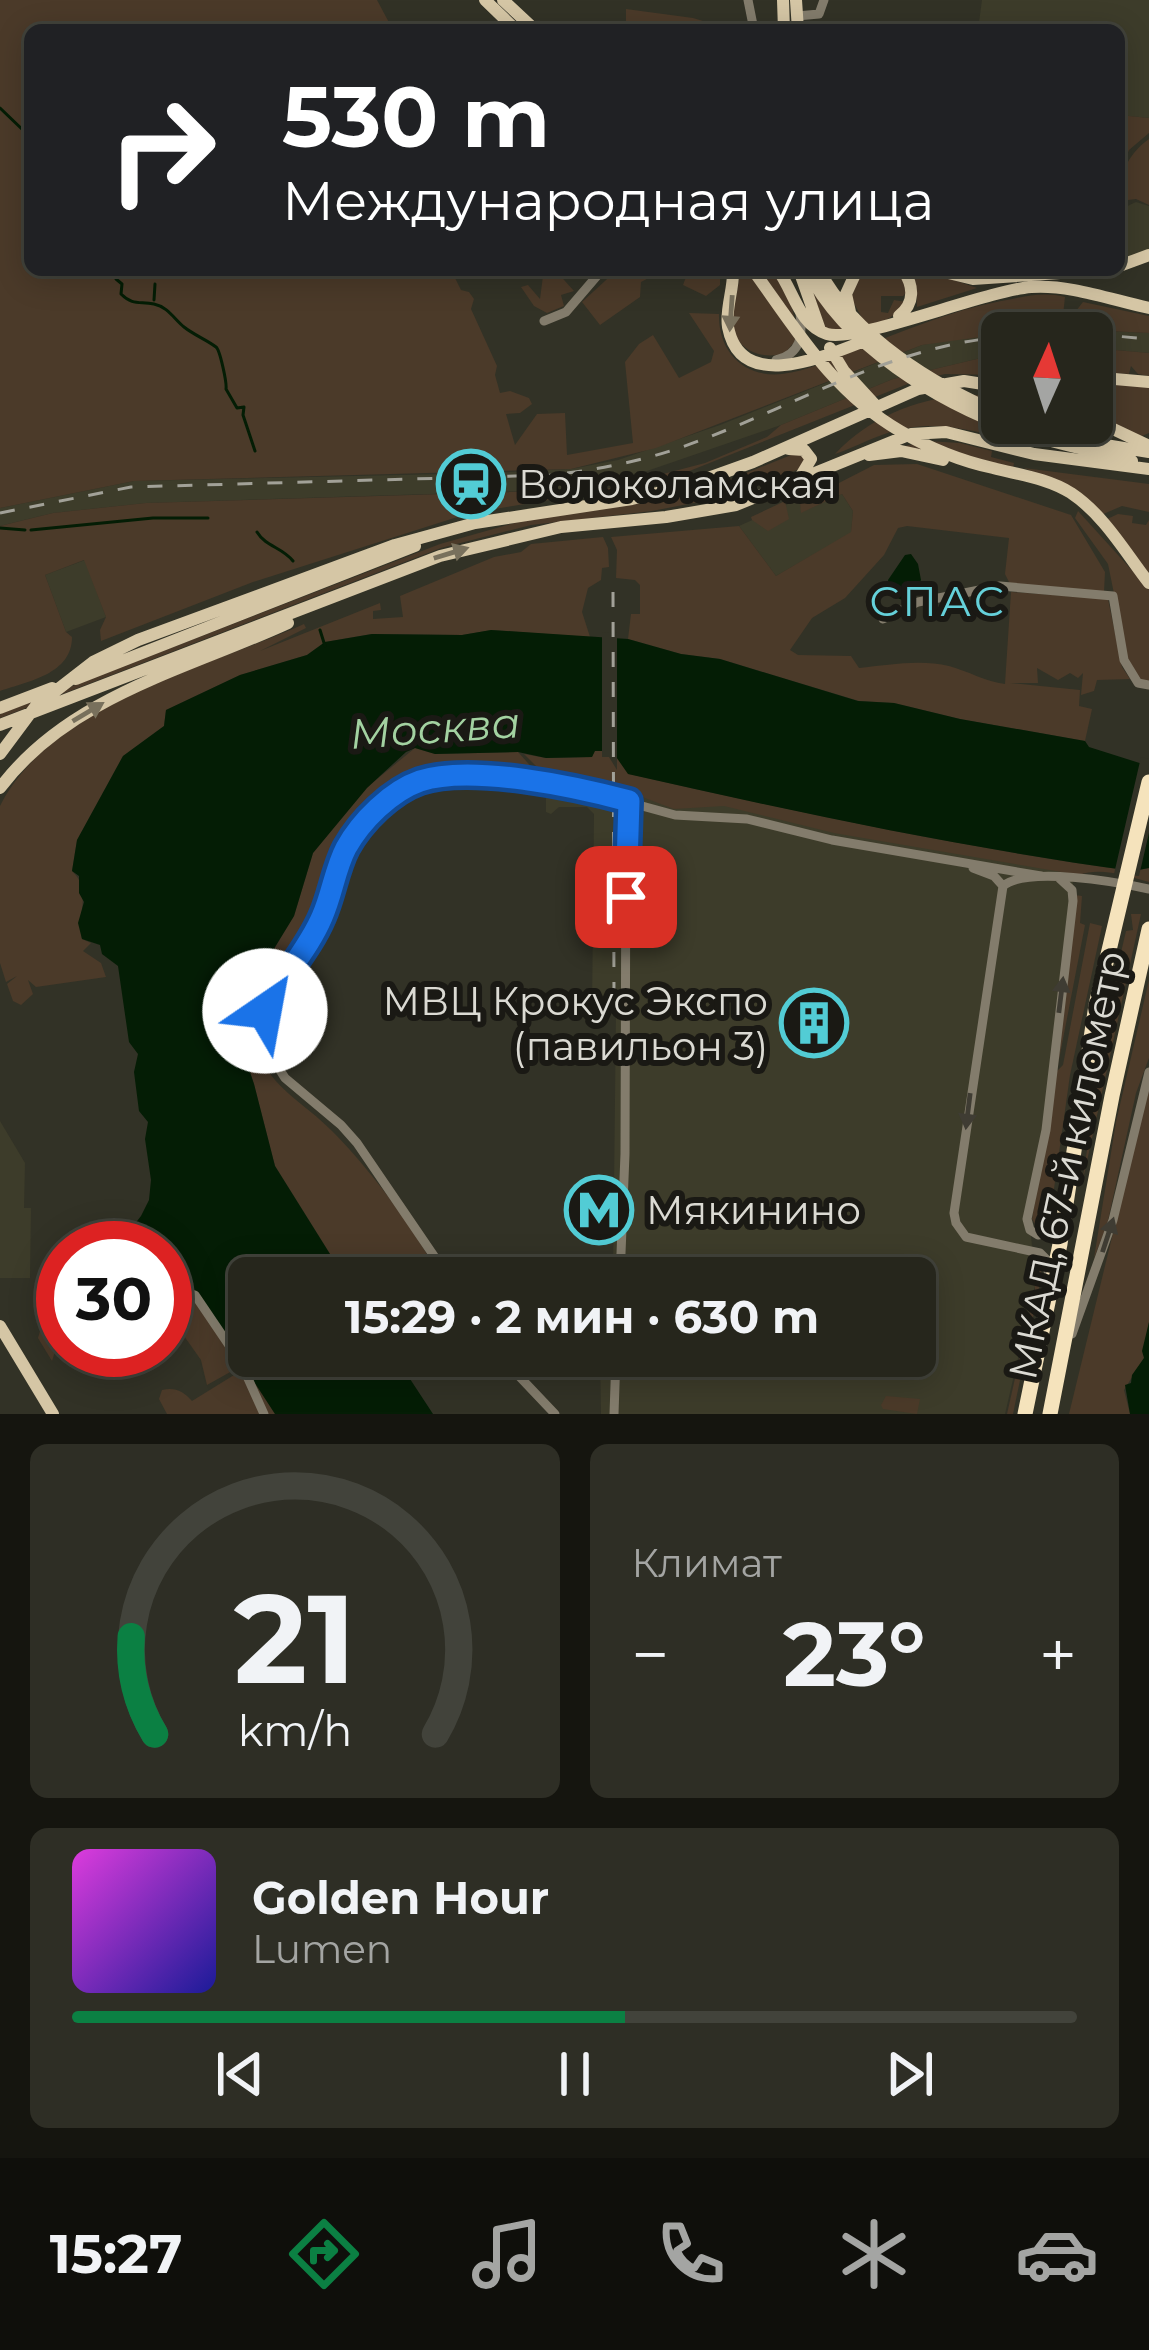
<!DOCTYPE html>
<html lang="ru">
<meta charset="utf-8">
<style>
:root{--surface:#26261c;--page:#2e2e25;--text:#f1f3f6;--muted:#a4a5a3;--line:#42433b;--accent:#0b8043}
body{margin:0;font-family:Montserrat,sans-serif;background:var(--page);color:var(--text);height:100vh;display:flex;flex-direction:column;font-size:45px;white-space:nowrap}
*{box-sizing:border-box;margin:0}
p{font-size:39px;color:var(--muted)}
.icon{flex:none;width:66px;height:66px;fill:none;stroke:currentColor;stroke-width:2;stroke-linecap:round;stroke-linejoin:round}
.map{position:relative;height:1414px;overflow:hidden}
.drawer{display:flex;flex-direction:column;gap:30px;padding:30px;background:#15150f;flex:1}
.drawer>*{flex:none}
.guide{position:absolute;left:24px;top:24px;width:1101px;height:252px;border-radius:18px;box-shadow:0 6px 30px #0003,0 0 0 3px var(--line);background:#202124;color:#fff;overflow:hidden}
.needle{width:78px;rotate:3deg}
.fabs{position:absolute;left:981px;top:312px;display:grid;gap:24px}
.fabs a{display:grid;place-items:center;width:132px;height:132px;border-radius:18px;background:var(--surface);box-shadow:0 6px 30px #0003,0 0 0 3px var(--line);font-size:60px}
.speed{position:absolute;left:36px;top:1221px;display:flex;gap:24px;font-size:60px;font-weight:700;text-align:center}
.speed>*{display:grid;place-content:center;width:156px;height:156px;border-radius:50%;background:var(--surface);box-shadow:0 6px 30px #0003,0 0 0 3px var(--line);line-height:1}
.speed .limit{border:18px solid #d22;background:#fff;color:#111}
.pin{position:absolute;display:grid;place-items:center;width:102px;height:102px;color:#fff;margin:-51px;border-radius:24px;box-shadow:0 6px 18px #0006}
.me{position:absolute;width:132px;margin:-66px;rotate:33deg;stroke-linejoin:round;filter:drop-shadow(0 0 9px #0008)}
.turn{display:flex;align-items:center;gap:42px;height:252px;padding:0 60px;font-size:54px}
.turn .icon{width:156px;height:156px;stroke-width:2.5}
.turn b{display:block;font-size:84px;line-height:102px}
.big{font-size:90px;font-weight:700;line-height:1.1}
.drawer .tile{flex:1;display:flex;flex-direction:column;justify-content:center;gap:18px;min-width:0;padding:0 42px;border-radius:18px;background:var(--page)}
.drawer .dial{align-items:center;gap:0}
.dial svg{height:312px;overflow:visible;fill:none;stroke:var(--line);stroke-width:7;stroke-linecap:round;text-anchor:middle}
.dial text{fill:var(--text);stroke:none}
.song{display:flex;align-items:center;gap:36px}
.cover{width:144px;height:144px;border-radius:18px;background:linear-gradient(135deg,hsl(300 70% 55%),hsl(240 70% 35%))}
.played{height:12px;border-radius:6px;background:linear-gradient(90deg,var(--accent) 55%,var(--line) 55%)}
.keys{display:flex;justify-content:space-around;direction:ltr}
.heat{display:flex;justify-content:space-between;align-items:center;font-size:66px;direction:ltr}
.drawer .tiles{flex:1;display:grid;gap:30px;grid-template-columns:1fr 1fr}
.tile:last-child{grid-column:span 2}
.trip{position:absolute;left:228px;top:1257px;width:708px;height:120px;border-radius:18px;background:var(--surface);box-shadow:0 6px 30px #0003,0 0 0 3px var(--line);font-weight:700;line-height:120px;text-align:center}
.dock{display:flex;height:192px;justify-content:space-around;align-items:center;background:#0f0f0b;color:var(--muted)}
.dock .icon{width:84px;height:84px}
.dock .active{color:var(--accent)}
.dock b{font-size:54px;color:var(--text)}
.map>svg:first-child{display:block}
.built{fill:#3d3c2a}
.green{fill:#4b3a29}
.water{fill:#041d05}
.pier{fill:#323226}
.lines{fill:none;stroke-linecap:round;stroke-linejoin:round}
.stream{stroke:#041d05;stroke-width:3}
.minor{stroke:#837c6c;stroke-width:9}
.major{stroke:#d5c6a5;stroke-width:12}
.highway{stroke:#f5e3bc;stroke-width:15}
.rail{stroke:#a2a198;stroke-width:3;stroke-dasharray:15 15;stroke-linecap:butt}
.oneway{fill:#78705c}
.oneway2{fill:#3f3c33}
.route-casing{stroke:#114b97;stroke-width:30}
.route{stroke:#1a73e8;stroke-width:21}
.labels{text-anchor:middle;stroke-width:12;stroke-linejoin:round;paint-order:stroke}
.poi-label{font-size:39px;fill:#dbdad3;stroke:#1a1914;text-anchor:start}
.street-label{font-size:39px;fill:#dbdad3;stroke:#1a1914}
.neighbourhood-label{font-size:42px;letter-spacing:3px;fill:#65d1da;stroke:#1a1914}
.water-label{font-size:42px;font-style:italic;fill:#a3d2a1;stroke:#1a1914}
</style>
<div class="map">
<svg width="1149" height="1414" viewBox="0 0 1149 1414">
<rect width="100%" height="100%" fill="#323226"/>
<path class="built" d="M982,0H1149V118L1119,115V30H978Z
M1136,202L1149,206V249L1123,261L1119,260V210Z
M1046,328L1149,333V353L1092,348V333H1002V353L893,379L781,425L647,471L558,490L146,503L53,513L0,526V508L134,481L490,473L571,469L618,460L720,425L922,345L1002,331Z
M842,494L853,511L851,533L776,576L739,526L799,499L802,512Z
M85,560L106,617L66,632L45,575Z
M546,790L726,803L1072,870L1076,930L1030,1222L1035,1285L1005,1414H601L600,1356H915V1278H613L616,1010L592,1009L594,814L587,807H559L551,814L546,812Z
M0,1121L25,1163L24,1208H31L30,1278H0Z"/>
<path class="green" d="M0,0H377L393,30H30V270H451L461,290L469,292L474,299L471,309L497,366L495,375L500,393L510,391L529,398L532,404L520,413L506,414L515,445L537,414L565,413L567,455L633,443L625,362L639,344L653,335L679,378L711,362L714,351L689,313L719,314C718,352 744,378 782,374C807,371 830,360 853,351C901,332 949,311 1001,301C1023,297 1043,291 1065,297L1063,315L1072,316L1083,302L1149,316V333L1046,328L922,345L656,448L571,469L134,481L0,508Z
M626,9L693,18L703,21V30H626Z
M1119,115L1149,118V133L1129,150L1119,176Z
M1149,139V205L1136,199L1120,201C1117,176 1129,153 1149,139Z
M548,270H555L574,291L561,295L564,306L547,313L534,306L521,287L528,285L540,299L543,276Z
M617,270H664L641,282L640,297L600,325L582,302Z
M720,270V285L706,296L683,285L688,272Z
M739,270H750L777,294L760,270H772C788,291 797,314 796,340L785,353C761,361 733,349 733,321C733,304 740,288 739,270Z
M862,270H897L908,291L903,296H881V312L888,313L894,300L906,302C888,329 856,328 827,332L812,291L841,325L862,318L851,298Z
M909,270H925L977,288L917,307L916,284Z
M1092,348L1149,353V376L1138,374L1131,366L1129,374L1092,372Z
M1002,353V375L945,374L915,381L687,472L630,487L470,513L253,582L101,641L100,630L106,617L84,560L45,575L66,632L72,637C72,674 29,681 0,691V526L53,513L146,503L606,489L705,463L767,437L781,425L893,379Z
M1092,380L1149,385V433L1142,436L1113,426V422L1092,408Z
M963,394L1002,397L995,427L1032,445C988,436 945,418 898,430C876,435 856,447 835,454C870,417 913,401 963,394Z
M927,441L960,443L992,451L991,457L1014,463L1012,474L896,448Z
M796,453L806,459L803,468L709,500L652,511L531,525L441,548L0,718V714L440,544L525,520L636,504L709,488Z
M917,464L1071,515L1105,572L1104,592L1010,584L1005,574L1009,538L907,526L898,528L884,555L845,598L812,618L790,650L798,655L851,656L859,668C888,665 920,659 949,666C968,671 986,682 1005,684L1011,592L1108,599L1122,667L1130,679L1097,680L1094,691L1081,695L1083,673L1078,678L1070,673L1058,680L1037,668L1038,683H1010L1080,690L1079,706L1092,709L1085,741L960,719L894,703L859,701L720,659L681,654L628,639L631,614H640V585L635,580L616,578L617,550L611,537L739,526L776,576L851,532L853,511L842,494L801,513L800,503L874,465Z
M1024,468L1149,484V512L1122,506L1101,515L1055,481Z
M785,501L789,519L768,531L752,520L751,517Z
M1078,511L1149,589V683L1138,680L1127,658L1108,564L1075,518Z
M1118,514L1133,516L1132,523L1146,525L1149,520V577L1105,520Z
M603,537L608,548L609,567L602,568L601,580L588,588L582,612L590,637L492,630L462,635L372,634L325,642L307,655L240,675L166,710L164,726L123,756L77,840L72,871C93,891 76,915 82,939L91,943L83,951L101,963L106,977L36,987L28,980L33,994L21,1005L13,1001L7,984L17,976L6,982L0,963V806C52,703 204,669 304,624L306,628L260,651L380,603L381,610L373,611V619L403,617L400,596L494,557L521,552L531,544Z
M415,748L435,754L518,752L536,772C497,770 445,759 408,776C374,792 343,827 330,863C322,886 318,910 306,932C284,972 238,1002 258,1052C273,1090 305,1103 332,1131C370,1169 416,1230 440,1278H345L275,1166L254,1084L235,1028L236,1011L294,916L313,853L366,788Z
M594,751H613L629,774C796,812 963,848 1133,871L1149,868V882C1126,876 1101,867 1079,875L834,833L724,806L674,809L629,792L543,773L524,754L546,758L592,757Z
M1075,895L1082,896L1080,923L1085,925L1058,1065Z
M1131,914H1141L1082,1184L1108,1008L1126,931L1133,930Z
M1090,923L1102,926L1070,1075L1050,1217L1045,1226L1038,1229L1032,1219L1057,1071L1063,1065Z
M1149,980V1058L1136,1093L1107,1225L1094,1258L1116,1122Z
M1149,1085V1322L1144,1358L1124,1390L1130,1414H1069Z
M1038,1266L1042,1274L1013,1414H1007L1035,1289L1033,1269Z
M63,1285V1326L52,1361L38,1338L40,1331L57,1322L53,1316L62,1304L54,1290Z
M165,1289L194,1297L241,1366L207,1385L201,1360L165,1309Z
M247,1367L275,1414H167L159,1399L162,1390C175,1387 183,1391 192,1401Z
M886,1396L920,1399L917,1414L883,1409L881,1405Z"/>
<path class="water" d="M911,554L918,564L921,580L910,598L902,600L891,595L888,580L905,555Z
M491,630L628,639L681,654L720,659L858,701L894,703L960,719L1085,741L1089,747L1149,766V868L1133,871C963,848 796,812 628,774L612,751H595L592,757L546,758L518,752L435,754L415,748L406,752L367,788L313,853L294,916L236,1011L235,1028L254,1084L275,1166L345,1278H249V1356H395L433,1414H275L196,1293L165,1284V1248H116L141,1216L149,1200L151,1180L145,1139L148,1122L139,1111L134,1072L138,1054L129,1042L118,966L102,954L100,945L82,939L78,923L84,902L79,893V876L72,871L77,840L123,756L164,726L166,710L240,675L307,655L325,642L372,634L462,635Z
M1149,1322V1414H1130L1125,1385L1131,1383L1132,1375L1144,1358L1142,1351Z"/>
<path class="pier" d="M602,632L617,633V770L609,757H602Z
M1141,757L1149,759V833L1139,876L1114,874Z"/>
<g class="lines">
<path class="stream" d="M0,108L25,132L30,148
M121,270L116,279L122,284L121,294C133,306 140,301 154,304C168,307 174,319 184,327C194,335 207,340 216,347C220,350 227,383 226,389L237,408L244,407L243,415L255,451
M156,277V270
M154,300L155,284
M0,528L25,530
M31,530L153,518H208
M257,532C266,547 282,547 293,561
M320,630L325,646"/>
<path class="minor" d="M748,0L754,30
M797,16L819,14L824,0
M544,321L566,312L602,270
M776,360C801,354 803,336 800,313
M883,619L918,602L1000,586L1113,596L1124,660L1138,683L1149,685
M973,868L994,876L1003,886
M1003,886L954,1213L956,1223L966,1237L1040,1253L1048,1261V1271
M1003,886C1027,866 1117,882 1149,889
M1060,1210L1049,1233L1038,1235L1030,1230L1027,1219L1046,1130L1073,901L1072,890L1060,879
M449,1278L357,1143L341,1125L285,1078L271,1056L262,1023L272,996L303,956L322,917L344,851L355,835L386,802L420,781L457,777L558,783L675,815L747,819L832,840L1041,876
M620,1278L625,1154L626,812L629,801
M165,1287L195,1295L241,1363L264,1414
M1072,1334L1113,1220L1149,1072
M500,1356L555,1414
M614,1414L616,1356"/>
<path class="major" d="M485,0L516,30
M503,0L535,30
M783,0L784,30
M796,0L798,30
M1119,266L1149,255
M733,270C734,289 725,309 728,327C741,395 828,355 867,340
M753,270C797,331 833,392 900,431C929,448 961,461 993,468C1020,475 1047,478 1071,493C1104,515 1125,552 1149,583
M778,270C794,292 799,325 827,334C856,343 985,291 1031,287C1069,284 1112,300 1149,308
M799,270L820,330
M807,270C845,346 938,402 1016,430C1054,444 1093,450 1132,461
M819,270C855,337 933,385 1002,414
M936,270L973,279L1104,270
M850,312L846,294L857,270
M899,316C915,303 914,286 903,270
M830,348L844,371L877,407
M1092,377L1149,382
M1092,419L1149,446
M1025,423L1087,442L1149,452
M789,449L804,450L811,459L799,479
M869,455L901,451L943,460
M76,679L415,546
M0,708L52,688
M0,725L440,556L561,527L666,517L736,505L911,434L946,432L1034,454L1149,469
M0,754L35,707L93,662L138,640L395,545L475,523L632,499L686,486L753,462L918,389L964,381L1002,387
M0,788C69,696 188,669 288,623
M0,1326L53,1414"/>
<path class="highway" d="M1025,1414L1060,1244L1096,1005L1149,782
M1050,1414L1112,1096L1149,929"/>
<path class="rail" d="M1092,334L1149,339
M0,513L131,487L552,475C595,470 638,462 679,448C787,411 886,347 1002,337
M613,592L614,1005"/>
</g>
<defs><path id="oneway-solid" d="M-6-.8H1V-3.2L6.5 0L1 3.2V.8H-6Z" transform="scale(3)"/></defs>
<g class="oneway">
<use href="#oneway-solid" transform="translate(731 313) rotate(94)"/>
<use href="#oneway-solid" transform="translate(451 553) rotate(-17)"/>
<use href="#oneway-solid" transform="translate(88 712) rotate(-31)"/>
</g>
<g class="oneway2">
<use href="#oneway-solid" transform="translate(1061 995) rotate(-83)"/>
<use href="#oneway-solid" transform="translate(968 1111) rotate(97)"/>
<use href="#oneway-solid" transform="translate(1108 1235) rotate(-72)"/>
</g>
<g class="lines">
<defs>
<path id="route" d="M265,1011C281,977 307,952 322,917C332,895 335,869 346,848C361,821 391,791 420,781C471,764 577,787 629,801L626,897"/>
</defs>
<use href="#route" class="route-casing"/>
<use href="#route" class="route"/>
</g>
<defs>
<symbol id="station-ring" viewBox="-11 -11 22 22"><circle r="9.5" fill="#1a1914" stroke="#52ccd5" stroke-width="1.5"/><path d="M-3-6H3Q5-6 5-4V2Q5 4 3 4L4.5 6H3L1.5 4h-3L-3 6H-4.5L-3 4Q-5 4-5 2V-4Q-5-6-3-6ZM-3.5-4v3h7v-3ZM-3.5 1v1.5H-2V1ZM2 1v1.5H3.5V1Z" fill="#52ccd5"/></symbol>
<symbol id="building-ring" viewBox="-11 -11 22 22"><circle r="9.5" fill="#1a1914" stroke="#52ccd5" stroke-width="1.5"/><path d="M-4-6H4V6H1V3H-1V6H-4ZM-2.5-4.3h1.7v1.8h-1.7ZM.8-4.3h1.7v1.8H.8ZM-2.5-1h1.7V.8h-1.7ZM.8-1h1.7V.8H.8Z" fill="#52ccd5"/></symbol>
<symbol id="metro-ring" viewBox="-11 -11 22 22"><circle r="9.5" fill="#1a1914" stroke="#52ccd5" stroke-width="1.5"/><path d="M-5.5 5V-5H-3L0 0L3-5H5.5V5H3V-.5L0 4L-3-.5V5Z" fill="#52ccd5"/></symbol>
</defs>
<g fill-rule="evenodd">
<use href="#station-ring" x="433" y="446" width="76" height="76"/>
<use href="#building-ring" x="776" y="985" width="76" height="76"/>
<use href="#metro-ring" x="561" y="1172" width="76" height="76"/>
</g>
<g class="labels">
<g class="poi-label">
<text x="518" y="498">Волоколамская</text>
<text x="768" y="1015" text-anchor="end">МВЦ Крокус Экспо<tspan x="768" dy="45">(павильон 3)</tspan></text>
<text x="646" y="1224">Мякинино</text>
</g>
<g class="street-label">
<text transform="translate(1067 1165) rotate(-78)" y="14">МКАД, 67-й километр</text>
</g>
<g class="neighbourhood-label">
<text x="938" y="616">СПАС</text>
</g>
<g class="water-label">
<text transform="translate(435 728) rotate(-4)" y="15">Москва</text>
</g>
</g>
</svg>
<div class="fabs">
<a><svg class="needle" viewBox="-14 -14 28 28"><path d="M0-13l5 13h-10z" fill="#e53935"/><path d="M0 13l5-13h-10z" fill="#a4a5a3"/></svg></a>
</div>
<div class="speed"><div class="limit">30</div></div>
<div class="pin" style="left:626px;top:897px;background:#d93025"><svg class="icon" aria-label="arrive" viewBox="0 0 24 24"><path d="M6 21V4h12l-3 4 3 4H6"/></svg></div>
<svg class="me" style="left:265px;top:1011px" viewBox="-20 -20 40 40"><circle r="19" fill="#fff"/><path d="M0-13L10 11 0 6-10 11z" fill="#1a73e8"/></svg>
<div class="trip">15:29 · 2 мин · 630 m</div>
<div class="guide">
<div class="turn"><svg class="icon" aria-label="right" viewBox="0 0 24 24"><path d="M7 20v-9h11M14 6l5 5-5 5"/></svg><div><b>530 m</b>Международная улица</div></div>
</div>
</div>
<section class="drawer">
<div class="tiles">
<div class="tile dial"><svg viewBox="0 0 100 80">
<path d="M14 69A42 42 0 1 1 86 69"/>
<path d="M14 69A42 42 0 0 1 8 44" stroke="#0b8043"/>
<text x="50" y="56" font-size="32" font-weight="700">21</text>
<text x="50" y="72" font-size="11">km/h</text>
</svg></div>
<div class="tile"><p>Климат</p>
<div class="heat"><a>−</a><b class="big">23°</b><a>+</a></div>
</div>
<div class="tile">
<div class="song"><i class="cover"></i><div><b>Golden Hour</b><p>Lumen</p></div></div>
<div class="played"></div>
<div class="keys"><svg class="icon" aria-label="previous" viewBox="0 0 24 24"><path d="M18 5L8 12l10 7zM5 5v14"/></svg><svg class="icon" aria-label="pause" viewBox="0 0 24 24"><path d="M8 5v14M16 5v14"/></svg><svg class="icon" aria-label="next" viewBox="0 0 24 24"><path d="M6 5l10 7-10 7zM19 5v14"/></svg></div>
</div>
</div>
</section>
<nav class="dock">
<b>15:27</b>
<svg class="icon active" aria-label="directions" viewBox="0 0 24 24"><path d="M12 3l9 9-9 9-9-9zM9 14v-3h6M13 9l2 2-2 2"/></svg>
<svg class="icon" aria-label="music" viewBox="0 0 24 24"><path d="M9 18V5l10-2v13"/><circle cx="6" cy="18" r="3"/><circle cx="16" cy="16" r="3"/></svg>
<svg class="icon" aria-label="phone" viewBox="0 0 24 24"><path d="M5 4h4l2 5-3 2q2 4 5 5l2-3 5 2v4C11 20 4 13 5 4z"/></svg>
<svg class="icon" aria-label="climate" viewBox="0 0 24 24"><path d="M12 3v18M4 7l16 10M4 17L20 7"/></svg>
<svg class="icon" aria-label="car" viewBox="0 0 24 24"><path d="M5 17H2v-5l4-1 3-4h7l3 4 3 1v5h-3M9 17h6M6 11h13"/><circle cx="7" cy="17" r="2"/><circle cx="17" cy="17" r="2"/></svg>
</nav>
